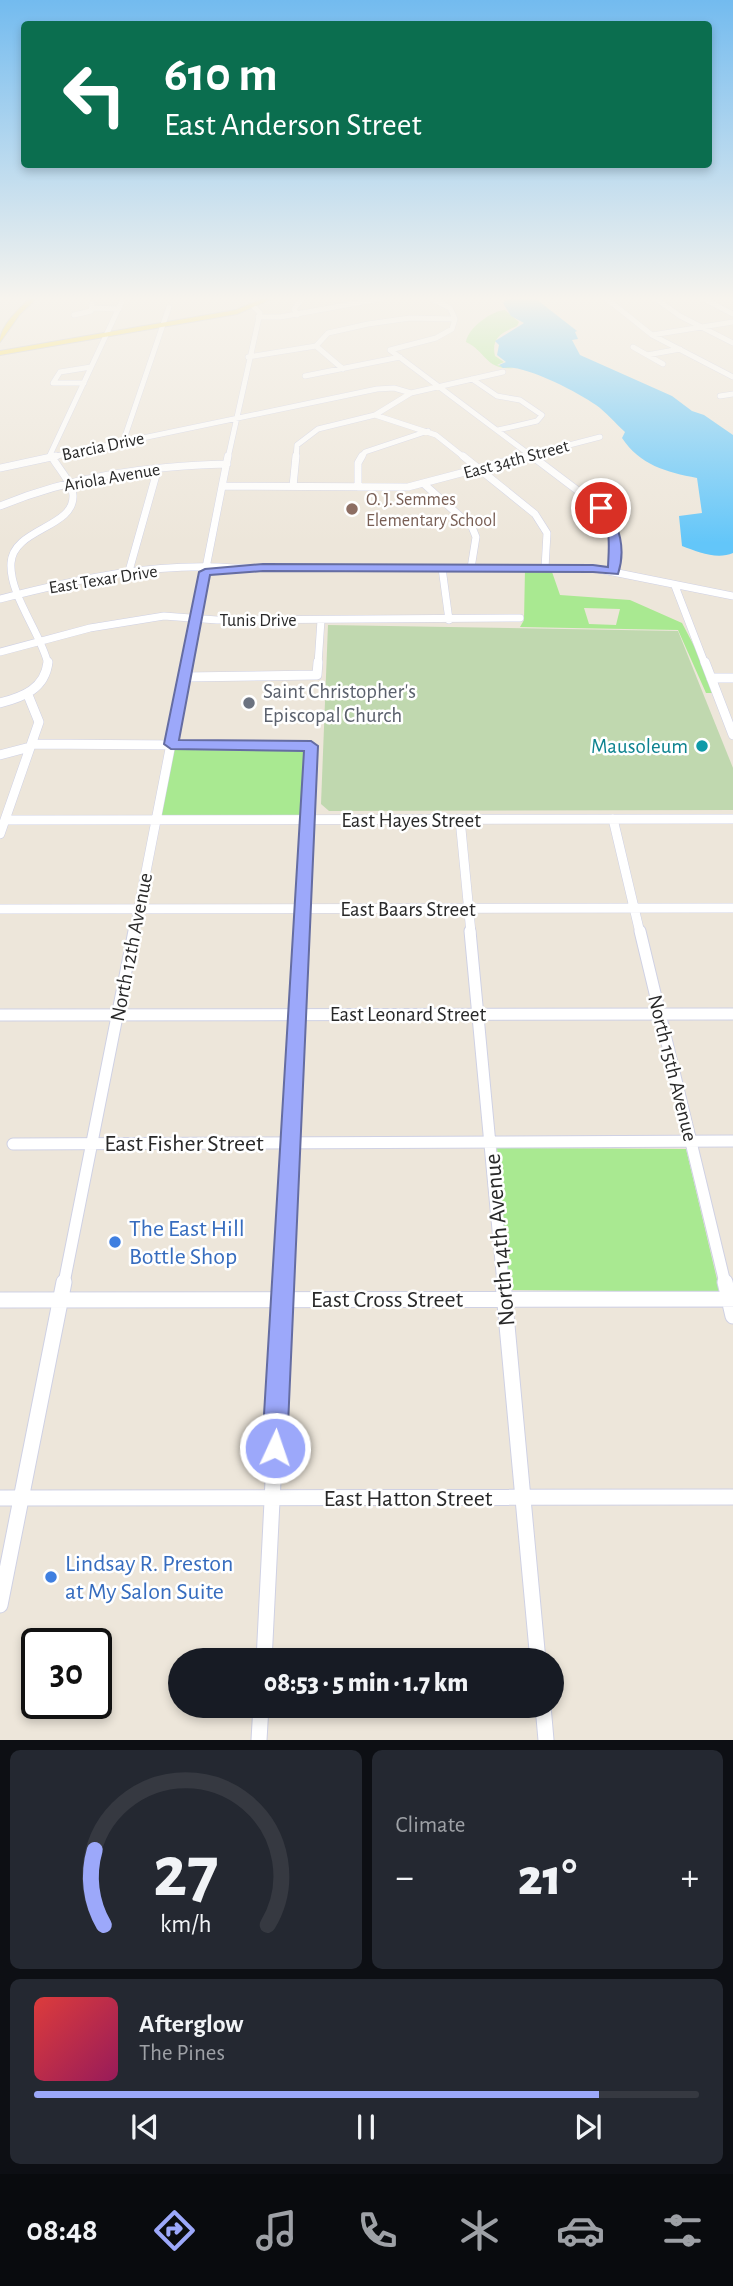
<!DOCTYPE html>
<meta charset="utf-8">
<style>
:root{--surface:#171b24;--page:#242831;--text:#f1f3f6;--muted:#9ea1a6;--line:#363941;--accent:#9ca8fa}
body{margin:0;font-family:"Alegreya Sans",sans-serif;background:var(--page);color:var(--text);height:100vh;display:flex;flex-direction:column;font-size:26px;white-space:nowrap}
*{box-sizing:border-box;margin:0}
p{font-size:23px;color:var(--muted)}
.icon{flex:none;width:38px;height:38px;fill:none;stroke:currentColor;stroke-width:2;stroke-linecap:round;stroke-linejoin:round}
.map{position:relative;height:1740px;overflow:hidden}
.drawer{display:flex;flex-direction:column;gap:10px;padding:10px;background:#0d0f14;flex:1}
.drawer>*{flex:none}
.top-card{position:absolute;left:21px;top:21px;width:691px;height:147px;border-radius:7px;box-shadow:0 4px 10px #0003;background:#0b6e4f;color:#fff;overflow:hidden}
.speed{position:absolute;left:21px;top:1628px;display:flex;gap:14px;font-size:35px;font-weight:700;text-align:center}
.speed>*{display:grid;place-content:center;width:91px;height:91px;border-radius:50%;background:var(--surface);box-shadow:0 4px 10px #0003;line-height:1}
.speed .limit{border:4px solid #111;border-radius:10px;background:#fff;color:#111}
.pin{position:absolute;display:grid;place-items:center;width:60px;height:60px;color:#fff;margin:-30px;border:4px solid #fff;border-radius:50%;box-shadow:0 2px 7px #0007}
.me{position:absolute;width:77px;margin:-38px;rotate:3deg;stroke-linejoin:round;filter:drop-shadow(0 0 5px #0008)}
.turn{display:flex;align-items:center;gap:24px;height:147px;padding:0 28px;font-size:32px}
.turn .icon{width:91px;height:91px;stroke-width:2.5}
.turn b{display:block;font-size:49px;line-height:60px}
.big{font-size:52px;font-weight:800;line-height:1.1}
.drawer .tile{flex:1;display:flex;flex-direction:column;justify-content:center;gap:10px;min-width:0;padding:0 24px;border-radius:10px;background:var(--page)}
.drawer .dial{align-items:center;gap:0}
.dial svg{height:182px;overflow:visible;fill:none;stroke:var(--line);stroke-width:7;stroke-linecap:round;text-anchor:middle}
.dial text{fill:var(--text);stroke:none}
.song{display:flex;align-items:center;gap:21px}
.cover{width:84px;height:84px;border-radius:10px;background:linear-gradient(135deg,hsl(0 70% 55%),hsl(330 70% 35%))}
.played{height:7px;border-radius:4px;background:linear-gradient(90deg,var(--accent) 85%,var(--line) 85%)}
.keys{display:flex;justify-content:space-around;direction:ltr}
.heat{display:flex;justify-content:space-between;align-items:center;font-size:38px;direction:ltr}
.drawer .tiles{flex:1;display:grid;gap:10px;grid-template-columns:1fr 1fr}
.tile:last-child{grid-column:span 2}
.trip{position:absolute;left:168px;top:1648px;width:396px;height:70px;border-radius:35px;background:var(--surface);box-shadow:0 4px 10px #0003;font-weight:800;line-height:70px;text-align:center}
.tabs{display:flex;height:112px;justify-content:space-around;align-items:center;background:#090b0e;color:var(--muted)}
.tabs .icon{width:49px;height:49px}
.tabs .current{color:var(--accent)}
.tabs b{font-size:32px;color:var(--text)}
.map>svg:first-child{display:block}
.green{fill:#a9e991;fill-rule:evenodd}
.cemetery{fill:#c0d8af}
.water{fill:#63c6f9}
.lines{fill:none;stroke-linecap:round;stroke-linejoin:round}
.minor-far4-casing{stroke:#cfd1e4;stroke-width:6}
.minor-far3-casing{stroke:#cfd1e4;stroke-width:8}
.minor-far2-casing{stroke:#cfd1e4;stroke-width:10}
.minor-far1-casing{stroke:#cfd1e4;stroke-width:13}
.minor-casing{stroke:#cfd1e4;stroke-width:17}
.major-casing{stroke:#c7c7c7;stroke-width:2}
.minor-far4{stroke:#fff;stroke-width:5}
.minor-far3{stroke:#fff;stroke-width:7}
.minor-far2{stroke:#fff;stroke-width:9}
.minor-far1{stroke:#fff;stroke-width:11}
.minor{stroke:#fff;stroke-width:15}
.major{fill:#fce04f;fill-rule:evenodd}
.route{fill:#9ca8fa;stroke:#656da2;stroke-width:2}
.education-dot{fill:#8d6e63;stroke:#fff;stroke-width:2.5}
.worship-dot{fill:#6b7280;stroke:#fff;stroke-width:2.5}
.culture-dot{fill:#0f9aa8;stroke:#fff;stroke-width:2.5}
.shop-dot{fill:#3f7fe0;stroke:#fff;stroke-width:2.5}
.labels{text-anchor:middle;stroke-width:5;stroke-linejoin:round;paint-order:stroke}
.far-street-label{font-size:18px;fill:#292929;stroke:#fff}
.far-education-label{font-size:18px;fill:#785e54;stroke:#fff;text-anchor:start}
.worship-label{font-size:21px;fill:#5b616d;stroke:#fff;text-anchor:start}
.culture-label{font-size:21px;fill:#0d838f;stroke:#fff;text-anchor:end}
.street-label{font-size:21px;fill:#292929;stroke:#fff}
.near-street-label{font-size:24px;fill:#292929;stroke:#fff}
.near-shop-label{font-size:24px;fill:#366cbe;stroke:#fff;text-anchor:start}
</style>
<div class="map">
<svg width="733" height="1740" viewBox="0 0 733 1740">
<rect width="100%" height="100%" fill="#ede6da"/>
<path class="green" d="M505,310L519,322L517,326C501,333 491,338 495,356L504,362L497,365L514,368C486,371 486,351 466,342C468,328 491,311 505,310Z
M525,569H551L560,595L630,600L682,623L702,661L714,693H706L678,630L520,627L524,620ZM584,608L620,609L616,625L589,624Z
M171,744H306L307,820H156Z
M497,1148L686,1149L720,1292L510,1290Z"/>
<path class="cemetery" d="M328,625L678,631L733,768V810L329,811L321,804Z"/>
<path class="water" d="M506,299H536L577,331L575,332L578,339L572,340L580,355L672,396L692,411L704,415L733,435V553C717,560 698,552 682,546L679,516L702,513L697,478C666,472 640,465 622,438L625,432C615,423 606,412 596,405C578,392 522,363 503,368L499,365L506,362L497,355L499,345L495,341L524,323L511,316L503,303Z"/>
<g class="lines">
<defs>
<path id="minor-far4" d="M432,299L450,308L455,319L452,329L436,338L390,350L534,458
M607,299L652,335L733,377
M656,299L680,316L733,343
M704,299L733,314
M92,308L119,309
M74,315L91,311L92,304
M297,315L294,309L302,299
M258,317H280L379,299
M652,335L733,322
M316,346L343,369
M633,347L663,364
M647,355L680,349
M248,357L316,346L328,333L368,324L410,318L455,319
M305,376L400,357
M472,379L497,396L520,400L542,415L537,421L498,430
M84,383H53L60,372L91,367
M720,396L733,394
M375,415L436,435L465,458
M123,442L169,307
M49,457L123,299
M47,458L377,389L394,388L411,393
M228,458L260,313L254,307
M296,458L297,445L318,429L375,415L411,393L503,372
M361,458L365,452L428,431
M519,458L600,437"/>
<path id="minor-far3" d="M463,456L535,514L547,533L545,568
M532,456L602,509C617,529 615,549 614,572
M0,468L56,456
M424,484L472,527L476,537L471,568
M223,486L408,487L526,456
M293,486L296,456
M358,487V463L362,456
M0,506C72,476 149,466 227,464
M442,568L449,620
M127,578L158,468
M675,586L705,664
M0,599C78,579 154,562 235,568H593L733,596
M0,652L90,628L164,616L217,620L520,618
M48,664C41,633 9,595 11,563C13,528 75,528 73,495C72,482 58,468 52,457
M187,664L228,456
M318,664L321,620"/>
<path id="minor-far2" d="M705,662L733,735
M185,677L317,675L318,662
M711,678H733
M0,703C23,697 45,689 48,662
M32,744L311,746L301,933
M0,755L30,747
M460,819L471,933
M613,819L640,933
M5,820L733,819
M0,834L39,722L28,695
M0,909L733,908
M134,933L187,662"/>
<path id="minor-far1" d="M470,931L503,1283
M640,931L725,1283
M0,1015L733,1014
M13,1144L733,1141
M64,1283L134,931
M283,1283L301,931"/>
<path id="minor" d="M503,1282L538,1661
M725,1282L733,1316
M0,1300L733,1299
M0,1498L733,1497
M0,1605L64,1282
M264,1661L283,1282
M543,1706L546,1740
M259,1740L261,1706"/>
<path id="major" d="M29,299H36L20,314L0,342C0,326 18,310 29,299Z
M262,299H271L237,314L0,355V351L236,310Z"/>
</defs>
<use href="#minor-far4" class="minor-far4-casing"/>
<use href="#minor-far3" class="minor-far3-casing"/>
<use href="#minor-far2" class="minor-far2-casing"/>
<use href="#minor-far1" class="minor-far1-casing"/>
<use href="#minor" class="minor-casing"/>
<use href="#major" class="major-casing"/>
<use href="#minor-far4" class="minor-far4"/>
<use href="#minor-far3" class="minor-far3"/>
<use href="#minor-far2" class="minor-far2"/>
<use href="#minor-far1" class="minor-far1"/>
<use href="#minor" class="minor"/>
<use href="#major" class="major"/>
</g>
<linearGradient id="sky" x2="0" y2="1"><stop stop-color="#73bbef"/><stop offset="0.55" stop-color="#f7f4ee"/><stop offset="1" stop-color="#f7f4ee" stop-opacity="0"/></linearGradient>
<rect width="733" height="543" fill="url(#sky)"/>
<path class="route" d="M598,506H605C620,525 626,550 618,574L593,572L263,571L210,575L179,740L311,741L318,746L287,1448L283,1457L275,1460L266,1457L262,1448L304,751L171,749L164,744L199,572L205,569L263,564L593,565L608,567C609,541 612,530 596,508Z"/>
<circle class="education-dot" cx="352" cy="509" r="7"/>
<circle class="worship-dot" cx="249" cy="703" r="7"/>
<circle class="culture-dot" cx="702" cy="746" r="7"/>
<g class="shop-dot">
<circle cx="115" cy="1242" r="7"/>
<circle cx="51" cy="1577" r="7"/>
</g>
<g class="labels">
<g class="far-street-label">
<text transform="translate(103 446) rotate(-12)" y="6">Barcia Drive</text>
<text transform="translate(516 459) rotate(-15)" y="6">East 34th Street</text>
<text transform="translate(112 477) rotate(-10)" y="6">Ariola Avenue</text>
<text transform="translate(103 579) rotate(-9)" y="6">East Texar Drive</text>
<text x="258" y="626">Tunis Drive</text>
</g>
<g class="far-education-label">
<text x="366" y="505">O. J. Semmes<tspan x="366" dy="21">Elementary School</tspan></text>
</g>
<g class="worship-label">
<text x="263" y="698">Saint Christopher's<tspan x="263" dy="24">Episcopal Church</tspan></text>
</g>
<g class="culture-label">
<text x="688" y="753">Mausoleum</text>
</g>
<g class="street-label">
<text x="411" y="827">East Hayes Street</text>
<text x="408" y="916">East Baars Street</text>
<text transform="translate(131 947) rotate(-79)" y="7">North 12th Avenue</text>
<text x="408" y="1021">East Leonard Street</text>
<text transform="translate(673 1068) rotate(76)" y="7">North 15th Avenue</text>
</g>
<g class="near-street-label">
<text x="184" y="1151">East Fisher Street</text>
<text transform="translate(499 1240) rotate(-95)" y="8">North 14th Avenue</text>
<text x="387" y="1307">East Cross Street</text>
<text x="408" y="1506">East Hatton Street</text>
</g>
<g class="near-shop-label">
<text x="129" y="1236">The East Hill<tspan x="129" dy="28">Bottle Shop</tspan></text>
<text x="65" y="1571">Lindsay R. Preston<tspan x="65" dy="28">at My Salon Suite</tspan></text>
</g>
</g>
</svg>
<div class="speed"><div class="limit">30</div></div>
<div class="pin" style="left:601px;top:508px;background:#d93025"><svg class="icon" aria-label="arrive" viewBox="0 0 24 24"><path d="M6 21V4h12l-3 4 3 4H6"/></svg></div>
<svg class="me" style="left:275px;top:1448px" viewBox="-20 -20 40 40"><circle r="17" fill="#9ca8fa" stroke="#fff" stroke-width="3"/><path d="M0-11L8 9 0 5-8 9z" fill="#fff"/></svg>
<div class="trip">08:53 · 5 min · 1.7 km</div>
<div class="top-card">
<div class="turn"><svg class="icon" aria-label="left" viewBox="0 0 24 24"><path d="M17 20v-9H6M10 6l-5 5 5 5"/></svg><div><b>610 m</b>East Anderson Street</div></div>
</div>
</div>
<section class="drawer">
<div class="tiles">
<div class="tile dial"><svg viewBox="0 0 100 80">
<path d="M14 69A42 42 0 1 1 86 69"/>
<path d="M14 69A42 42 0 0 1 10 36" stroke="#9ca8fa"/>
<text x="50" y="56" font-size="32" font-weight="700">27</text>
<text x="50" y="72" font-size="11">km/h</text>
</svg></div>
<div class="tile"><p>Climate</p>
<div class="heat"><a>−</a><b class="big">21°</b><a>+</a></div>
</div>
<div class="tile">
<div class="song"><i class="cover"></i><div><b>Afterglow</b><p>The Pines</p></div></div>
<div class="played"></div>
<div class="keys"><svg class="icon" aria-label="previous" viewBox="0 0 24 24"><path d="M18 5L8 12l10 7zM5 5v14"/></svg><svg class="icon" aria-label="pause" viewBox="0 0 24 24"><path d="M8 5v14M16 5v14"/></svg><svg class="icon" aria-label="next" viewBox="0 0 24 24"><path d="M6 5l10 7-10 7zM19 5v14"/></svg></div>
</div>
</div>
</section>
<nav class="tabs">
<b>08:48</b>
<svg class="icon current" aria-label="directions" viewBox="0 0 24 24"><path d="M12 3l9 9-9 9-9-9zM9 14v-3h6M13 9l2 2-2 2"/></svg>
<svg class="icon" aria-label="music" viewBox="0 0 24 24"><path d="M9 18V5l10-2v13"/><circle cx="6" cy="18" r="3"/><circle cx="16" cy="16" r="3"/></svg>
<svg class="icon" aria-label="phone" viewBox="0 0 24 24"><path d="M5 4h4l2 5-3 2q2 4 5 5l2-3 5 2v4C11 20 4 13 5 4z"/></svg>
<svg class="icon" aria-label="climate" viewBox="0 0 24 24"><path d="M12 3v18M4 7l16 10M4 17L20 7"/></svg>
<svg class="icon" aria-label="car" viewBox="0 0 24 24"><path d="M5 17H2v-5l4-1 3-4h7l3 4 3 1v5h-3M9 17h6M6 11h13"/><circle cx="7" cy="17" r="2"/><circle cx="17" cy="17" r="2"/></svg>
<svg class="icon" aria-label="filters" viewBox="0 0 24 24"><path d="M4 7h16M4 17h16"/><circle cx="9" cy="7" r="2"/><circle cx="15" cy="17" r="2"/></svg>
</nav>
